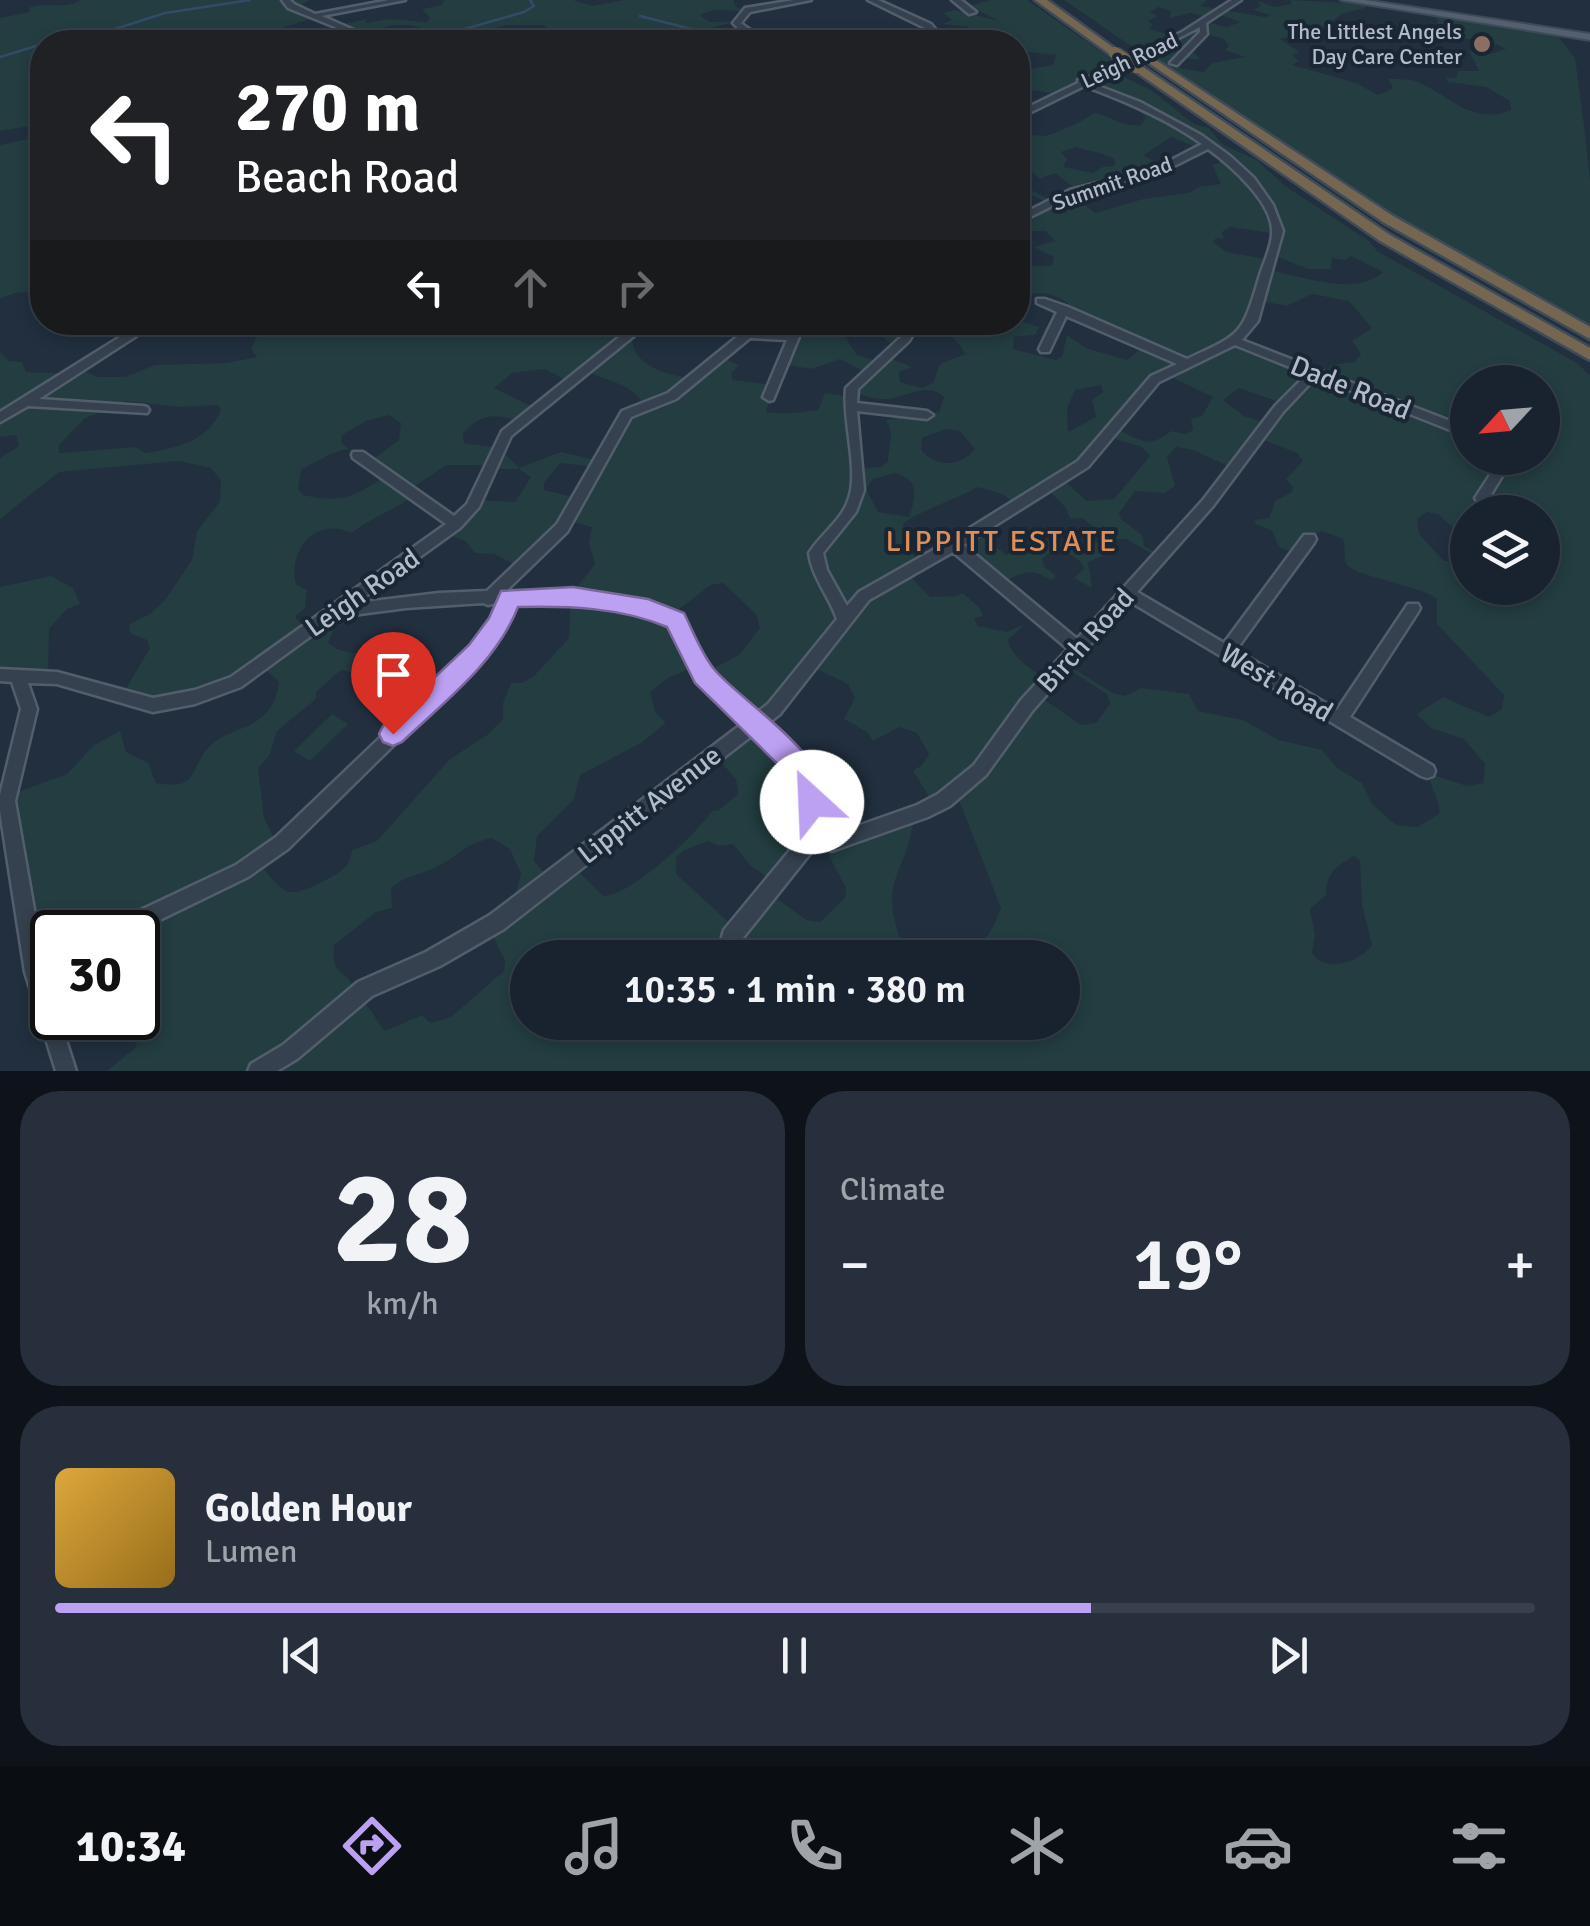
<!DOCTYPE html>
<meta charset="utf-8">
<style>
:root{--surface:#19232f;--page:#262f3b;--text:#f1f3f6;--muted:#9fa4aa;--line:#37404b;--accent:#bca0f2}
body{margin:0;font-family:Signika,sans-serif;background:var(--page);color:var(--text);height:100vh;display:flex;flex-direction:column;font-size:38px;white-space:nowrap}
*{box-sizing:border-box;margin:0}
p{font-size:32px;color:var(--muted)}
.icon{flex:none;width:55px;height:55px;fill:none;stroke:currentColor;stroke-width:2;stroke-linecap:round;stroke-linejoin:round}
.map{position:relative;height:1071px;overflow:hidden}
.details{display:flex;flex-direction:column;gap:20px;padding:20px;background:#0e131a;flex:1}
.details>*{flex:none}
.top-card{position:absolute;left:30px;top:30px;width:1000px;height:305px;border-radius:40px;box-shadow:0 5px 15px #0003,0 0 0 2px var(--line);background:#202124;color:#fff;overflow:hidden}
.needle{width:65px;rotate:244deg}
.tools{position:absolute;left:1450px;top:365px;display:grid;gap:20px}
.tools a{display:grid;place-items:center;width:110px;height:110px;border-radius:50%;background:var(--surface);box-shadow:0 5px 15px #0003,0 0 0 2px var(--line);font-size:50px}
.speed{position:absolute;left:30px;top:910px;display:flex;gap:20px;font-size:50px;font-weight:700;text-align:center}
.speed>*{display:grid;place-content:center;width:130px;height:130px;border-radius:50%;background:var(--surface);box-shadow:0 5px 15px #0003,0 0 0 2px var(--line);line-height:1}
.speed .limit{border:5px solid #111;border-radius:15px;background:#fff;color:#111}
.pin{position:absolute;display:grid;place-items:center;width:85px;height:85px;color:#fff;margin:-102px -42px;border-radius:50% 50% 50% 0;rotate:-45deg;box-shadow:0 0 10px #0007}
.pin .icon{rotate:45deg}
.me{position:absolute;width:110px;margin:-55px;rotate:335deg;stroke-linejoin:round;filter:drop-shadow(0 0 8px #0008)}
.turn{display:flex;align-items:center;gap:35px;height:210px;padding:0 40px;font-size:45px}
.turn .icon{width:130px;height:130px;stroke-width:2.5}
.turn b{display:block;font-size:70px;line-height:85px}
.lanes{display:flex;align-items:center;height:95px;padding:0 40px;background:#0003;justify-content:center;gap:50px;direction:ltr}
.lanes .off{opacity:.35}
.big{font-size:75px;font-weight:600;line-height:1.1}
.details .card{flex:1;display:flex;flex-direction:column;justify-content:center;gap:15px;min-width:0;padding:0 35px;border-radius:40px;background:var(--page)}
.details .dial{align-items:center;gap:0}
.dial b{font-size:130px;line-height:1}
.song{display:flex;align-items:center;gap:30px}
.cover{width:120px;height:120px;border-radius:15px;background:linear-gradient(135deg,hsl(40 70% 55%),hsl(40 70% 35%))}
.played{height:10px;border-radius:5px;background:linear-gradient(90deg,var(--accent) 70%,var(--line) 70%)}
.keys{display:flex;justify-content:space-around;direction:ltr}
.heat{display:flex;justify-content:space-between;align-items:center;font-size:55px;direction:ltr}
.details .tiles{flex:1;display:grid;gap:20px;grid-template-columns:1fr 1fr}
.card:last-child{grid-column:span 2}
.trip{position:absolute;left:510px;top:940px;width:570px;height:100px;border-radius:50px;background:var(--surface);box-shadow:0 5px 15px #0003,0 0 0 2px var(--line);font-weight:600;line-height:100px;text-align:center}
.tabs{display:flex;height:160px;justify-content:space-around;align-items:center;background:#0a0e13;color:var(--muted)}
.tabs .icon{width:70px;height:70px}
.tabs .on{color:var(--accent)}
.tabs b{font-size:45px;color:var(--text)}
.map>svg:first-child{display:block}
.green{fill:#233d40;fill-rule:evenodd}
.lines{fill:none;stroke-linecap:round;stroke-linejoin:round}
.stream{stroke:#334b68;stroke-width:2.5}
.minor-casing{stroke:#535e6d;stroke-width:5}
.major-casing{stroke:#3e4a58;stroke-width:4}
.highway-casing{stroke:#404b59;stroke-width:5}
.minor{fill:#35414f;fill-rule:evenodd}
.major{fill:#53606f;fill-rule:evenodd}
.highway{fill:#756651;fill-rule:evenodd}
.highway-bridge-casing{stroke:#404b59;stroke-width:15;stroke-linecap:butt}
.highway-bridge{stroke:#756651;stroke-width:12}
.route{fill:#bca0f2;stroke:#7a689d;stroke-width:2.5}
.education-dot{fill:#8d6e63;stroke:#1a2633;stroke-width:4}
.labels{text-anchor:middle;stroke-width:8;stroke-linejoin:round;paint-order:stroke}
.far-poi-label{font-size:22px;fill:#b1bbca;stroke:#1a2633;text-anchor:end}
.far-street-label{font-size:22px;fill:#b1bbca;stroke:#1a2633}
.street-label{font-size:28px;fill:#b1bbca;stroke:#1a2633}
.neighbourhood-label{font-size:30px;letter-spacing:2.5px;fill:#de8e58;stroke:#1a2633}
</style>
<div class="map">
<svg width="1590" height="1071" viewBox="0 0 1590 1071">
<rect width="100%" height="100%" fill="#212f3f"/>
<path class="green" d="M80,0H310L297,7L321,16L278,29L289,39L307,37L306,42H42V124L0,131V18L29,12L30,7C48,2 66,10 80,0Z
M444,0H573L592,6L624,0H733L736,7L746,11L714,10L700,15L710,22L738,21L707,29L723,42H549L550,34L544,25H509L490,29L472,42H440C426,22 398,22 375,30L376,35L393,42H335L362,35L343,24L367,19L365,23L390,19L427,22L430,18L422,9L442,5Z
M990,0H1027L1112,59L1101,66L1151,90L1194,124L1209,128L1222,144L1257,160L1285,186L1369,241L1377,251L1577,363L1590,375V1071H107L135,1048L140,1033L138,932H52V963L42,966L5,806L15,793L67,774L94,745L120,731L126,752L148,763L156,783C199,791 189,769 208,748C231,722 271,735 279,682L264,668L176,701L121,697L150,648L147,640L130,633L129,624L150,614L165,600L192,560L197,532L220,501L221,481L211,468L179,461L59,472L0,519V458L19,446L16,435L0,437V352L9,361L22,362L26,372L75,374L86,371L97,377H125L155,365L226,363L257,357L251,349L257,336L217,327L222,323H648L651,331L632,336C631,366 669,376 694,378L721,357L739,365L731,374L733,380L774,385L766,412C785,415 800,412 818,410L825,393L851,397L858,469L880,467L888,462C887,448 897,433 885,420L939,412L944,397C927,381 908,397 888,399C876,400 865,396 854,393L867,373L840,359L812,369L785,365L792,330H787V323H891L911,330L895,348C883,334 872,331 854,330L846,338L857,355L880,362L890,358L912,367L899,372L900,382L922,388L933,383L940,364L965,354C956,334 935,326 916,323L1018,320L1039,327L1035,335L1014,337L1013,349L1056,360L1062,356L1067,335L1086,348L1127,360L1145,345C1126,335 1106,326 1088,316C1064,304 1057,288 1025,295L1018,306V257L1031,266H1052L1054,257L1034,247L1055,241L1046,231H1031L1018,220V217L1046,202L1018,189V183L1052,201L1071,194L1095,213L1143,199L1189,193L1198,187L1221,184L1212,165L1225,160L1208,146L1201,149L1171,137L1144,155L1164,168L1078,191L1055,173L1040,179L1029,169L1018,170V134L1047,136C1063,129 1079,124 1094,113C1112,116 1120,127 1141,125L1146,117L1136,109L1142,105L1085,81L1058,96C1045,91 1028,86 1018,97V71L1053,65L1056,55L1018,51V42H972L978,34L968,27L942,24L952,20L943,13L955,10L999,21L969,6ZM1076,147C1090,152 1101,151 1115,160L1114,166L1102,167L1093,173L1063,167L1067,159L1061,152ZM1230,227L1277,234L1273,255L1308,269H1331L1332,258L1345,260L1351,256L1383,272C1356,298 1299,275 1268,270L1271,260L1227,252L1213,242L1216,238L1224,239L1222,232ZM1312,294L1349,301L1372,328L1352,341L1361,354L1355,362L1331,365L1323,375L1238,339L1260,301L1287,306ZM545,369L572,383L589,372C610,383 631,382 645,407L626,417L600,461L561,452L519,468L499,448L464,443L463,434C479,414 496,412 519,422L535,408L494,388L512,373ZM1167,375L1213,397L1202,416L1191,419L1193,430L1185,434L1171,431C1148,449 1143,441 1119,430L1158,379ZM1468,382H1542V458H1468ZM1101,385L1103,392L1092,400L1096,417L1068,432L1067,408L1075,390ZM1239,388L1282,403L1270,424L1244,416L1223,400ZM125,401L180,407L218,405L221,409C209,441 178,448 145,453L135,447L59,453V445L84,419ZM389,415L401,423L399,440L372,460L388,474C356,496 343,504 303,495L298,489L301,469C319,462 327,453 348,449L341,442L342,435L366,421ZM945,429L960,431L975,449C960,467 937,468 921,450L922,438ZM1112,438L1142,447L1150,456L1114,499L1087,501L1063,480ZM1261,439L1297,453L1303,461L1286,479L1293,487L1292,492L1275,501L1269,518L1254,520L1256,524L1272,531L1279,547L1294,553L1309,537L1322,531L1343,539C1346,547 1343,555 1346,563C1350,576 1420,585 1437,599V624L1504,695L1502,709L1489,717L1443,697L1417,714L1431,728L1464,739L1485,764L1483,783L1467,786L1430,774C1429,790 1441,798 1439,814L1417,827L1396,825L1372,804L1362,783L1337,768L1322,750L1279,740L1243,720L1198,711L1189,694L1141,688L1125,696L1113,693L1070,666L1068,669L1108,695L1110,704L1096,723L1081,725L1042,698L1052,684C1036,671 1013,661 1008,640L1025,624L1007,632L978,626L974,618L983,616L979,607L962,593L956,596L930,597L907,573L922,563L908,550L903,524C911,515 963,496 978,487L1002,494L1017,505L1047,489L1066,508L1070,519L1082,518L1101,532L1103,539L1081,550L1066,540L1059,545L1040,536L1030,548L1006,555L979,532L958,545L1004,582C1025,571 1031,568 1051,580L1056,576L1044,566L1042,559L1049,553L1063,550L1081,562L1084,569L1074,578L1092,588L1088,562L1103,556L1117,539H1126L1163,560L1165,557L1144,546L1142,535L1121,519L1119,513L1135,491L1165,493L1175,486L1167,457L1176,447L1193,450L1237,470ZM560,463L594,467L578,498L544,490V483ZM446,465H491L494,469H519L531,477L515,502L478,500L447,534L465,541L475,553L495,554L517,566L569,521L592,527L589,543L595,564L571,595L569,638L533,677L522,683H511L503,703V719L487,735L450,759L377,841L352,850C349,870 338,873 322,882C286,900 283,894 259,862L277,845L264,817L258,768L269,756L277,731L316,699V692L341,670L359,674L383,660C364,650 345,657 328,643L335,627L373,612L394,613L398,606L333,616L307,631L295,617L305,608L307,590L296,584C288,549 316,516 351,533C372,518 395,509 417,494L412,488ZM895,473C920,480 916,496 909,517L878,512L866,489L873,479ZM1427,512L1438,514L1467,541L1468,512H1542V588H1468L1467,561H1444L1419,534L1417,519ZM723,583L756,614L760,628L740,654L703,674L755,723L714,755L736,779L738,794L719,810L712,811C697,833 630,897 603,896L574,867L551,881L534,861L537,836L574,799L580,775L641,743L666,723L655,712L650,692L666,679L696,666L674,613L711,585ZM810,666L848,684L855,698L844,719L867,732L873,741L899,727L917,733L929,754L922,765L913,771L934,804L957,795L1001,908C992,932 982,950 956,957L1062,958V1022H528V958L935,957L903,945C876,881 906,876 913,822L820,839L846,888L845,898L820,922L806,920L768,892L734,927L676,874V858L684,850L708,841L719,846L733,844L750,865L774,882L815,821L802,761L758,722ZM491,838L510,849L521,874L511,912L489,928L505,961L504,971L451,1017L430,1023L422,1015L385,1031L347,977C333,969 333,959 334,945L376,912L392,908L391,888C405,876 419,875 434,868C459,857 460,846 491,838ZM1354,856L1360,860L1362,905L1372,946C1358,962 1326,974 1312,953L1315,935L1310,909L1326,895C1327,872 1335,867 1354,856Z
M1064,0H1207L1200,6L1265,17L1271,15L1253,10L1261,6L1256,0L1274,7L1292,4L1290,0L1366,4L1365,8L1341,14L1327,27L1330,32L1351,37L1312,31L1280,39L1300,52L1292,55L1299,61L1292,65L1356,83L1378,95L1393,88L1388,79C1395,79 1406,79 1412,80C1447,91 1469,127 1511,110L1510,101L1486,87L1448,82L1445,77L1456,78L1458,71H1479L1469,51L1490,54L1506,49L1487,40L1464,39L1465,34L1458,31L1467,30L1438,24L1436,14L1554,31L1575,58L1584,125L1590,179V332C1407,236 1234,117 1064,0ZM1158,7L1171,11L1170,18L1190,13L1212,18L1218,14L1240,22L1227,27L1207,22L1175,38L1149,28L1153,25L1148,21L1158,16L1150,13ZM1206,34L1224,39L1229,46L1225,50L1245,57L1212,63L1204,72L1179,68L1184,58L1201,60L1189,47Z
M42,136V290L15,293L0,299V145Z
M51,576L73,588L80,604L67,609L49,629L48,675H0V587Z
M332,714L348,724L310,761L294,751Z"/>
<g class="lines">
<path class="stream" d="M640,16L703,32L719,42
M437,37L524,12L534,6L530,0
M49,42L112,30L165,13L250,0
M0,57L42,44"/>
<defs>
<path id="minor" d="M282,0H290L294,4L315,14L389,0H405L322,16L381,42H372L288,8Z
M794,0H811L750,12L741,23C776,54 829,28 869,42H776L744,34L733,23L745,8Z
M868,0H878L931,24L936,30L927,42H919L928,30L925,28Z
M952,0H961L976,12L969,14Z
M1232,0H1241L1206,23L1207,34L1177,65L1170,63L1200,32V27L1091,83L1140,102L1201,135L1230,156L1254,178L1273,205L1283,231L1258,321L1242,340L1468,428V437L1316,377L1283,412L1213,506L1137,592L1224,643L1304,535H1314L1316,539L1314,543L1236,650L1337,710L1408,604H1418L1420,608L1418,612L1350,717L1433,766L1435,771L1433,776L1427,778L1421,776L1129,601L1086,649L1084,654L1081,656L1033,710L986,775L950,806L928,817L832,851L817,845L738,944L731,946L724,944L722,937L724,930L805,832L804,787L800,779L754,734L504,929L440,966L372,996L297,1059L277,1071H248L251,1064L283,1045L358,982L426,952L490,915L743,723L699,680L670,624C637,606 555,603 516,602L505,627L483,657L288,849L248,877L135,932H107L109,925L236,865L276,837L473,649L494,620L501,602L488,605L483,603L406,608L337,617L241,687L195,704L153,712L57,684L28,683L37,709L15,801L45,972L52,997V1018H59L76,1071H56L25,972L0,811V795L21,709L12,682L0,681V669L57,672L153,698L195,690L231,677L446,524L353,458L352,455L353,452H363L454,516L467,504L502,431L638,322H651L511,436L479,507L460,528L356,603L439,593L487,591L557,524L622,411L668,393L743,332L790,333L794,322H805L773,400L769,401L763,397L787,340L750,338L676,399L631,417L567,532L506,591C553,591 640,593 680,616L709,670L755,714L768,704L837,619C829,596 812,577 809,553C820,535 841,521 848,501C860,472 842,421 846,388L901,337L910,322H921L909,341L858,389L857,403L927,411L933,415L927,419L857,411L864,490L856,512L823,553L827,570L847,606L859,592L949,541L1078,461L1151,376L1177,364L1066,316L1049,352H1041L1039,349L1057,312L1037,303V299H1045L1068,307L1187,359C1241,334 1242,336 1259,278C1263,264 1272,247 1272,233C1274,203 1230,165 1208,149L1162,172L1076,194L1018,223V216L1070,190L1156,168L1202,144C1167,119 1125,101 1084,86L1021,117H1018V112L1078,83V80H1083L1182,32ZM1235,345L1307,374L1275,406L1203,500L1077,639L964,545L1088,467L1159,382ZM953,552L1068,649L1021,700L974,765L938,794L917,805L832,835L822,830L820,787L812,769L766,725L780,714L869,600Z
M510,35L517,37L511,42H503Z
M144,322H158L39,399L143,406L147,407L149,410L147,413L28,406L0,422V412Z
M1501,458H1513L1487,501H1477L1475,498Z"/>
<path id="major" d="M1341,0H1364L1590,34V40Z"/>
<path id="highway" d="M1035,0H1047L1121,53L1111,55Z
M1151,57L1393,216L1590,327V339L1383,222L1147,62L1145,60Z
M1132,65H1140L1390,235L1590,348V360L1380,241L1132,69Z"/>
</defs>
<use href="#minor" class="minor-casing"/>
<use href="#major" class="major-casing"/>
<use href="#highway" class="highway-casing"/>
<use href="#minor" class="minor"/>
<use href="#major" class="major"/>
<use href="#highway" class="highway"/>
<defs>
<path id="highway-bridge" d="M1115,53L1136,67"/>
</defs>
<use href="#highway-bridge" class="highway-bridge-casing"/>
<use href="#highway-bridge" class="highway-bridge"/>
</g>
<path class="route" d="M573,587L648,599L684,613C693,631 701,653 714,669C741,702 844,764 822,811L812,815L802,811L794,780L695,683L667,627C619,607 568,606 518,607C496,663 444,702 402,742L393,746L383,742L379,734L383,726L469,645L489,618L501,591Z"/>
<circle class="education-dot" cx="1482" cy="44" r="10"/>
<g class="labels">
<g class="far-poi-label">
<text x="1462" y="39">The Littlest Angels<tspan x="1462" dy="25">Day Care Center</tspan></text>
</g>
<g class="far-street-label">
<text transform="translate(1129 60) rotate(-25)" y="8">Leigh Road</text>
<text transform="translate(1112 183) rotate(-19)" y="8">Summit Road</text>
</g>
<g class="street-label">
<text transform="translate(1351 387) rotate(22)" y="10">Dade Road</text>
<text transform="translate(362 592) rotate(-35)" y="10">Leigh Road</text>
<text transform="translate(1085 640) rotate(-48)" y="10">Birch Road</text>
<text transform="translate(1277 682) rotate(31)" y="10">West Road</text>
<text transform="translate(649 804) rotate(-38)" y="10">Lippitt Avenue</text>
</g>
<g class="neighbourhood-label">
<text x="1002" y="551">LIPPITT ESTATE</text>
</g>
</g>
</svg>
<div class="tools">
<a><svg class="needle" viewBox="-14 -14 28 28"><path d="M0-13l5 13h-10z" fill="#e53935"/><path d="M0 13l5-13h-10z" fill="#9fa4aa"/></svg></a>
<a><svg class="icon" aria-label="layers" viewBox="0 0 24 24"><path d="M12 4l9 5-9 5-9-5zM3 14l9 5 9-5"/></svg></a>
</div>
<div class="speed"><div class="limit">30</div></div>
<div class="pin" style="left:393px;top:734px;background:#d93025"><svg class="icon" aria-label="arrive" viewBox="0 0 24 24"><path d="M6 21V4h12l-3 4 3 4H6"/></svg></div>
<svg class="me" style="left:812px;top:802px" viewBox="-20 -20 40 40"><circle r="19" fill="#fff"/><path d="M0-13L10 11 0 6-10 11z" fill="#bca0f2"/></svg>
<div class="trip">10:35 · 1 min · 380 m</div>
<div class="top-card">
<div class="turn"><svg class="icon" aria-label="left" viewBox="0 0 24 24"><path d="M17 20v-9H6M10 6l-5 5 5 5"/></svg><div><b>270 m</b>Beach Road</div></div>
<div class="lanes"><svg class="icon" aria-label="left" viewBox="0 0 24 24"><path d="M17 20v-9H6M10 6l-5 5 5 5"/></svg><svg class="icon off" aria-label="ahead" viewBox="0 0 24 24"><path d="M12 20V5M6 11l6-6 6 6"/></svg><svg class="icon off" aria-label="right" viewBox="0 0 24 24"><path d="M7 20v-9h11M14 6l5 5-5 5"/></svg></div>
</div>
</div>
<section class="details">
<div class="tiles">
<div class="card dial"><b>28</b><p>km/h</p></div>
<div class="card"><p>Climate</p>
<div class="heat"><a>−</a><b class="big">19°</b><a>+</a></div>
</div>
<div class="card">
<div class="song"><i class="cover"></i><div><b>Golden Hour</b><p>Lumen</p></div></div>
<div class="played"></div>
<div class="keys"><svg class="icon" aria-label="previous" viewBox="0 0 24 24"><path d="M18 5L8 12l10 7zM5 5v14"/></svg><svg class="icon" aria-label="pause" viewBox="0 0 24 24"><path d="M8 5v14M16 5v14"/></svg><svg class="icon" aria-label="next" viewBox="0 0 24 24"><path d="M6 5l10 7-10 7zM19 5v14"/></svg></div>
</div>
</div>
</section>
<nav class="tabs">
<b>10:34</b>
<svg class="icon on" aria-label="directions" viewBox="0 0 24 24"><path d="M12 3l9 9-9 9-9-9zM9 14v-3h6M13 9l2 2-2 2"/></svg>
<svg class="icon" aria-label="music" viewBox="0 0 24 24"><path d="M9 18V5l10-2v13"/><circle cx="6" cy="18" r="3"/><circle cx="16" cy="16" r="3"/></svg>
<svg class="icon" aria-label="phone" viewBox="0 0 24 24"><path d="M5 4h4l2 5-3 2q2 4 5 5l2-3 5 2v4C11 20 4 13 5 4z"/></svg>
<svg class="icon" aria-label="climate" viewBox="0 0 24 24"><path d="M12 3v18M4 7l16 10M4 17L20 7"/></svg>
<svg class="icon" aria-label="car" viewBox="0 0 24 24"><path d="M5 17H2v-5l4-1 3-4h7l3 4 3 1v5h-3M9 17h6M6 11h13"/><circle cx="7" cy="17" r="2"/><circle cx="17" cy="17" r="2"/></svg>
<svg class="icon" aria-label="filters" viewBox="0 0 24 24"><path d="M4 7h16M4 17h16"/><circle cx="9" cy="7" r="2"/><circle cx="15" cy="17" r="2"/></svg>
</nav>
